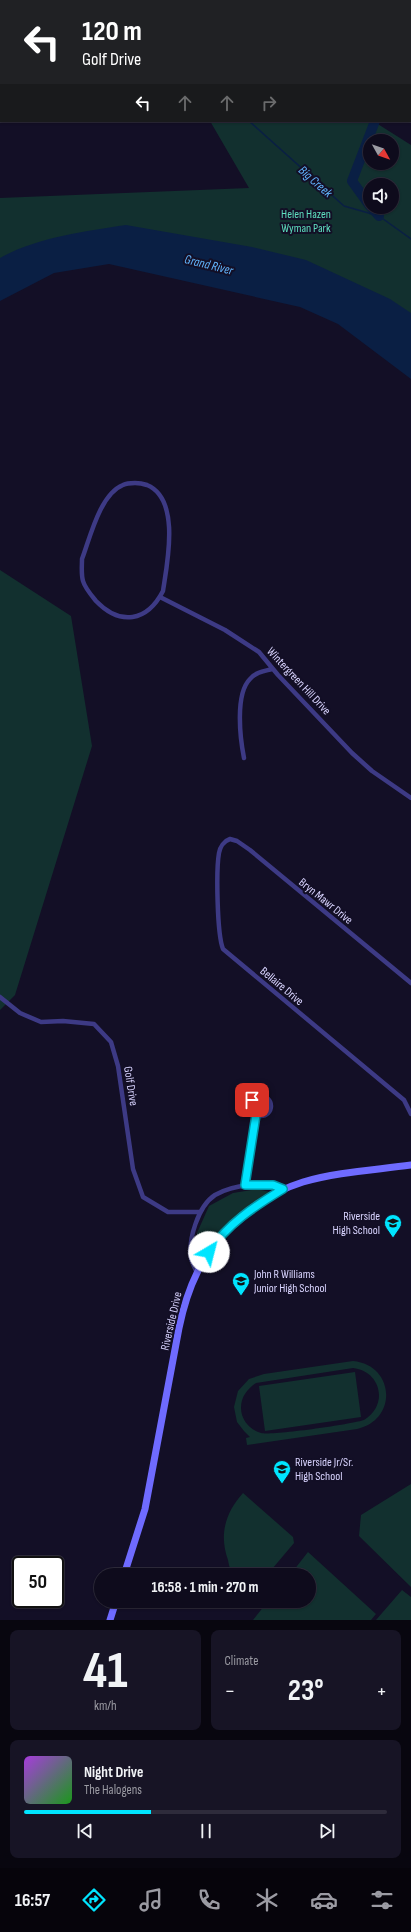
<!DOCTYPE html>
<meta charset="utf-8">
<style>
:root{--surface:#0e0b1c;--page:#171425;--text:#f1f3f6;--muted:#9b9ba3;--line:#2e2b3b;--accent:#00e5ff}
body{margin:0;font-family:"Sofia Sans Condensed",sans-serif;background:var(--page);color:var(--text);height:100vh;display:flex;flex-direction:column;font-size:15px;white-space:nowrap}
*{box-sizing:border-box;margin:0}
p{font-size:13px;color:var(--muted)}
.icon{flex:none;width:22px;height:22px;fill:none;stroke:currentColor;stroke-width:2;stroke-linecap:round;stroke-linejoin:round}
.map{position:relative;height:1620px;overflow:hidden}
.side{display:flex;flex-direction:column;gap:10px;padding:10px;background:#08060f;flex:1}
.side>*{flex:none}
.top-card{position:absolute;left:0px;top:0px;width:411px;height:122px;box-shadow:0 1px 3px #0004,0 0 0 1px var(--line);background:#202124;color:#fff;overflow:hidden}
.needle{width:26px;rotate:130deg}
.fabs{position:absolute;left:363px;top:134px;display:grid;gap:8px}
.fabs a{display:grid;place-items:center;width:36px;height:36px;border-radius:50%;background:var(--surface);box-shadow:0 1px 3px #0004,0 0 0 1px var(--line);font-size:20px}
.speed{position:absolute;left:12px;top:1556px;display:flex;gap:8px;font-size:20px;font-weight:700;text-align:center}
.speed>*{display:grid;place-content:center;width:52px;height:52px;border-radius:50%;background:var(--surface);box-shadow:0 1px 3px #0004,0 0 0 1px var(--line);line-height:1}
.speed .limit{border:2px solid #111;border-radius:6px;background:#fff;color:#111}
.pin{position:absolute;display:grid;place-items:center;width:34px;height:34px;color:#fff;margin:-17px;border-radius:8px;box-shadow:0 2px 6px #0006}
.me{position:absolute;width:44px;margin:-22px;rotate:37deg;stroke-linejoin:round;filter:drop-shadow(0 0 3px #0008)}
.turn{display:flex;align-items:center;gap:14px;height:84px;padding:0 16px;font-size:18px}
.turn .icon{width:52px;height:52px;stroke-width:2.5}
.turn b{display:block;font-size:28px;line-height:34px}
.lanes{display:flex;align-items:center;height:38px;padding:0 16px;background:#0003;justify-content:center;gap:20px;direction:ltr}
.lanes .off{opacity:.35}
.big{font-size:30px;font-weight:700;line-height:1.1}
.side .widget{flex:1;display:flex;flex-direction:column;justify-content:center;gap:6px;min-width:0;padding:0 14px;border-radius:8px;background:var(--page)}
.side .dial{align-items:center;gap:0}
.dial b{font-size:52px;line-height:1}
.song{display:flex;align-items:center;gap:12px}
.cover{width:48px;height:48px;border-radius:6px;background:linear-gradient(135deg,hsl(280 70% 55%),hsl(120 70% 35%))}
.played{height:4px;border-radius:2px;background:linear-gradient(90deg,var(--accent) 35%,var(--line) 35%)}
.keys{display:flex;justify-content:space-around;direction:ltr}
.heat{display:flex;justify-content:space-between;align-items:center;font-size:22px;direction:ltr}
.side .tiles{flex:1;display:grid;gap:10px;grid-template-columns:1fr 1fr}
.widget:last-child{grid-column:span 2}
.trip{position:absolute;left:94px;top:1568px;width:222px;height:40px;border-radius:20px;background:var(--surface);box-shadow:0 1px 3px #0004,0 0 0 1px var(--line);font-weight:700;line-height:40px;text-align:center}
.menu{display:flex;height:64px;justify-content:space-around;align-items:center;background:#06040b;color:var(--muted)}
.menu .icon{width:28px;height:28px}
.menu .current{color:var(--accent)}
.menu b{font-size:18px;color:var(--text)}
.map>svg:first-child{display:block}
.green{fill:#12302f;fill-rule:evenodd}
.water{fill:#0a1f44}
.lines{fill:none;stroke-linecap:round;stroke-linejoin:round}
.stream{stroke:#0a1f44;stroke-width:1.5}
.river{stroke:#0a1f44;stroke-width:10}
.minor{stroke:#3d3a85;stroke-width:4.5}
.secondary{stroke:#6f6bff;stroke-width:7}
.route-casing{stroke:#0095a6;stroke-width:10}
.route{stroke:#00e5ff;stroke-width:7}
.labels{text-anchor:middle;stroke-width:4;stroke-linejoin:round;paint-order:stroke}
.park-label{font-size:12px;fill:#5fe0c0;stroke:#130f26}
.street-label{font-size:12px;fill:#d9d4ff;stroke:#130f26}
.poi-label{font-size:12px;fill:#d9d4ff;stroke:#130f26;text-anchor:start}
.water-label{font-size:13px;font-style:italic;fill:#62b6ff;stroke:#130f26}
</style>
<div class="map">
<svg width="411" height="1620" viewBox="0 0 411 1620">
<rect width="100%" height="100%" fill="#130f26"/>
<path class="green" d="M47,0H269L270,1H48Z
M210,121H373L411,145V351L377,332L158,252L0,281V198L249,188ZM370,141H392V163H370ZM370,185H392V207H370Z
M0,570L71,616L92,746L15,995L0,1010Z
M257,1189L270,1192L228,1223L199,1263L197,1233L209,1206L233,1193Z
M353,1361C395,1365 398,1420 357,1429L247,1445L246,1438L250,1437L244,1431L237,1422L234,1407L238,1391L249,1379L264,1374ZM353,1368C381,1371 389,1405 364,1420C353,1424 271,1436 261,1433C250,1430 241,1420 241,1408C241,1397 247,1389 256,1383Z
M355,1372L361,1417L265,1431L259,1386Z
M411,1484V1587L359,1536L361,1515Z
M243,1493L293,1537L294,1543L267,1575H234C230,1571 229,1565 228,1560C219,1535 225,1513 243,1493Z
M308,1552L376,1614L371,1620H253L268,1601H309V1575H290Z
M402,1590L411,1597V1620H376Z"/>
<path class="water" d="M126,225L252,247L306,260L390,299L411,313V379L338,324L300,307L109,264L54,273L0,301V258C35,238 86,231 126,225Z"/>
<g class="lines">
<path class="stream" d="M68,0L69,1
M249,121L344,206L379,216L411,239"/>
<path class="river" d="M410,7L411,6
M370,206L352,181L375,121
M371,207L379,216"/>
<path class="minor" d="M0,99H1
M135,483C139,483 144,484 147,485C181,499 167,564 163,591C147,622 120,626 96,601C91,595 85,588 83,581C81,574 82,566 82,559C90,538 100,494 123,485C127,483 131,483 135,483Z
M160,597L225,630L259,652L278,675L352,753L372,771L411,798
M244,758C240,738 235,694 250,679C255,672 265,671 272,669
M411,983L250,850L237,841L230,839C224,841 220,847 219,853C216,870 217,934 223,949L404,1100L411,1114
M0,997L20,1013L41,1022L63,1021L94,1024L111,1042L118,1066L133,1169L143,1197L168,1212H200
M251 1106a10 10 0 1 1 20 0a10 10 0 1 1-20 0Z
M245,1185L256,1115
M197,1273C195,1268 192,1263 191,1258C188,1240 198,1206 215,1195C234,1184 263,1182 283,1189"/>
<path class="secondary" d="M289,0L290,1
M410,103H411
M124,1575L145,1509L179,1328C183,1309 188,1291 197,1273C217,1231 258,1196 303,1182C337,1172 375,1170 411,1165
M110,1620L116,1601"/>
</g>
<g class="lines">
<defs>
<path id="route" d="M209,1252C227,1224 255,1206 283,1189L273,1185H245L256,1115L251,1110L252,1100"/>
</defs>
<use href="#route" class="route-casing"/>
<use href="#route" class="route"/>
</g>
<defs>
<symbol id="school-pin" viewBox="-11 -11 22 30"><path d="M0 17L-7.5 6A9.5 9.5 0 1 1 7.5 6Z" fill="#00e5ff" stroke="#130f26"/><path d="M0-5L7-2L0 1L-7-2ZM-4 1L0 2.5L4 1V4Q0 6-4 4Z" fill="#111"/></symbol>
</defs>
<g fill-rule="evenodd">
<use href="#school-pin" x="383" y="1213" width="20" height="27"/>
<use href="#school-pin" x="231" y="1271" width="20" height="27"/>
<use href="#school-pin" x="272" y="1459" width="20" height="27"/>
</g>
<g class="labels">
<g class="park-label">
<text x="306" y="218">Helen Hazen<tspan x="306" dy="14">Wyman Park</tspan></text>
</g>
<g class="street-label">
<text transform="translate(299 681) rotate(47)" y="4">Wintergreen Hill Drive</text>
<text transform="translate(326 901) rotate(39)" y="4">Bryn Mawr Drive</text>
<text transform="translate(282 986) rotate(40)" y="4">Bellaire Drive</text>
<text transform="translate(131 1086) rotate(81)" y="4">Golf Drive</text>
<text transform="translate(171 1321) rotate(-77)" y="4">Riverside Drive</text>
</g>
<g class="poi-label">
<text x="380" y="1220" text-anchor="end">Riverside<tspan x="380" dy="14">High School</tspan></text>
<text x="254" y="1278">John R Williams<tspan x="254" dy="14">Junior High School</tspan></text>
<text x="295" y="1466">Riverside Jr/Sr.<tspan x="295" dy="14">High School</tspan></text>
</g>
<g class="water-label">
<text transform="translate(316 181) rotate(42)" y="5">Big Creek</text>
<text transform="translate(209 264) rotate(14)" y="5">Grand River</text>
</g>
</g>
</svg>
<div class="fabs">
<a><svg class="needle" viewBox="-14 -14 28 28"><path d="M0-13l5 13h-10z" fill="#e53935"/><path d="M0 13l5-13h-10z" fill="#9b9ba3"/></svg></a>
<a><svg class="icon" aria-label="sound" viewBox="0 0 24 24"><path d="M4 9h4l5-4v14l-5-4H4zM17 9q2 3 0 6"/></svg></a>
</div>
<div class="speed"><div class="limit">50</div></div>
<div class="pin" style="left:252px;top:1100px;background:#d93025"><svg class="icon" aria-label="arrive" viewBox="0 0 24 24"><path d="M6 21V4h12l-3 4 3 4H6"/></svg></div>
<svg class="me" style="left:209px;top:1252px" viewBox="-20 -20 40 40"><circle r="19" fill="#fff"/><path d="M0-13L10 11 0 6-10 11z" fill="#00e5ff"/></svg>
<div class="trip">16:58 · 1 min · 270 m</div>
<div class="top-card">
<div class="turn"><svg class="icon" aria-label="left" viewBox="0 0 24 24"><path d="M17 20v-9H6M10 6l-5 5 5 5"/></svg><div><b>120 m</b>Golf Drive</div></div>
<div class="lanes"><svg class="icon" aria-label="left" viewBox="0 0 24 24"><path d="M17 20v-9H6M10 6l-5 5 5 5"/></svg><svg class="icon off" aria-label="ahead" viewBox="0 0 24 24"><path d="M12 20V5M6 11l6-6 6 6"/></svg><svg class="icon off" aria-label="ahead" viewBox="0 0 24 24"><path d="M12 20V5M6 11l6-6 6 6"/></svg><svg class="icon off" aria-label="right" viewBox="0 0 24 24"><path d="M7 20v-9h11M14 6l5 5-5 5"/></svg></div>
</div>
</div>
<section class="side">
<div class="tiles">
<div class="widget dial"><b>41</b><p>km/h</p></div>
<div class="widget"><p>Climate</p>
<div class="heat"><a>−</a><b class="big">23°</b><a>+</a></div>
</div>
<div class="widget">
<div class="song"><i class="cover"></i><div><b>Night Drive</b><p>The Halogens</p></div></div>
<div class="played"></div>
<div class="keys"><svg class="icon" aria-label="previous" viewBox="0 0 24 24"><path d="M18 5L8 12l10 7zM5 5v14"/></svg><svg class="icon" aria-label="pause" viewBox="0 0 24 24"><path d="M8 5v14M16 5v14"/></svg><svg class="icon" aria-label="next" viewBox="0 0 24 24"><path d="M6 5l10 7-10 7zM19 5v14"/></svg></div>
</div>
</div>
</section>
<nav class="menu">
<b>16:57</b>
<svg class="icon current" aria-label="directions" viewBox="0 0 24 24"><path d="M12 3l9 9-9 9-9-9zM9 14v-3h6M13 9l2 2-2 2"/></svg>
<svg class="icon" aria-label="music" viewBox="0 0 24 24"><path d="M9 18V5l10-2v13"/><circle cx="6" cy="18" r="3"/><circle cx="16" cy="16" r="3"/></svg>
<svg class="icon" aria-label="phone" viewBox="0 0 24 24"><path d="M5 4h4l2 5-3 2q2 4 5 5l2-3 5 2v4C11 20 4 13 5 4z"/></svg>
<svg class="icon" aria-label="climate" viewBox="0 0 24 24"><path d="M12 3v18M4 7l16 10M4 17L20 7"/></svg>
<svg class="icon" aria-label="car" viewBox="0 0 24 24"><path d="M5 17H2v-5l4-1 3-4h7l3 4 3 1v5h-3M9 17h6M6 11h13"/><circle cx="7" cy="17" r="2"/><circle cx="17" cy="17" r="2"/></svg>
<svg class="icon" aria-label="filters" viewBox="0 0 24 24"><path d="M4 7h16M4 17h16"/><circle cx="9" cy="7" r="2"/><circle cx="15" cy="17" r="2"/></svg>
</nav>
